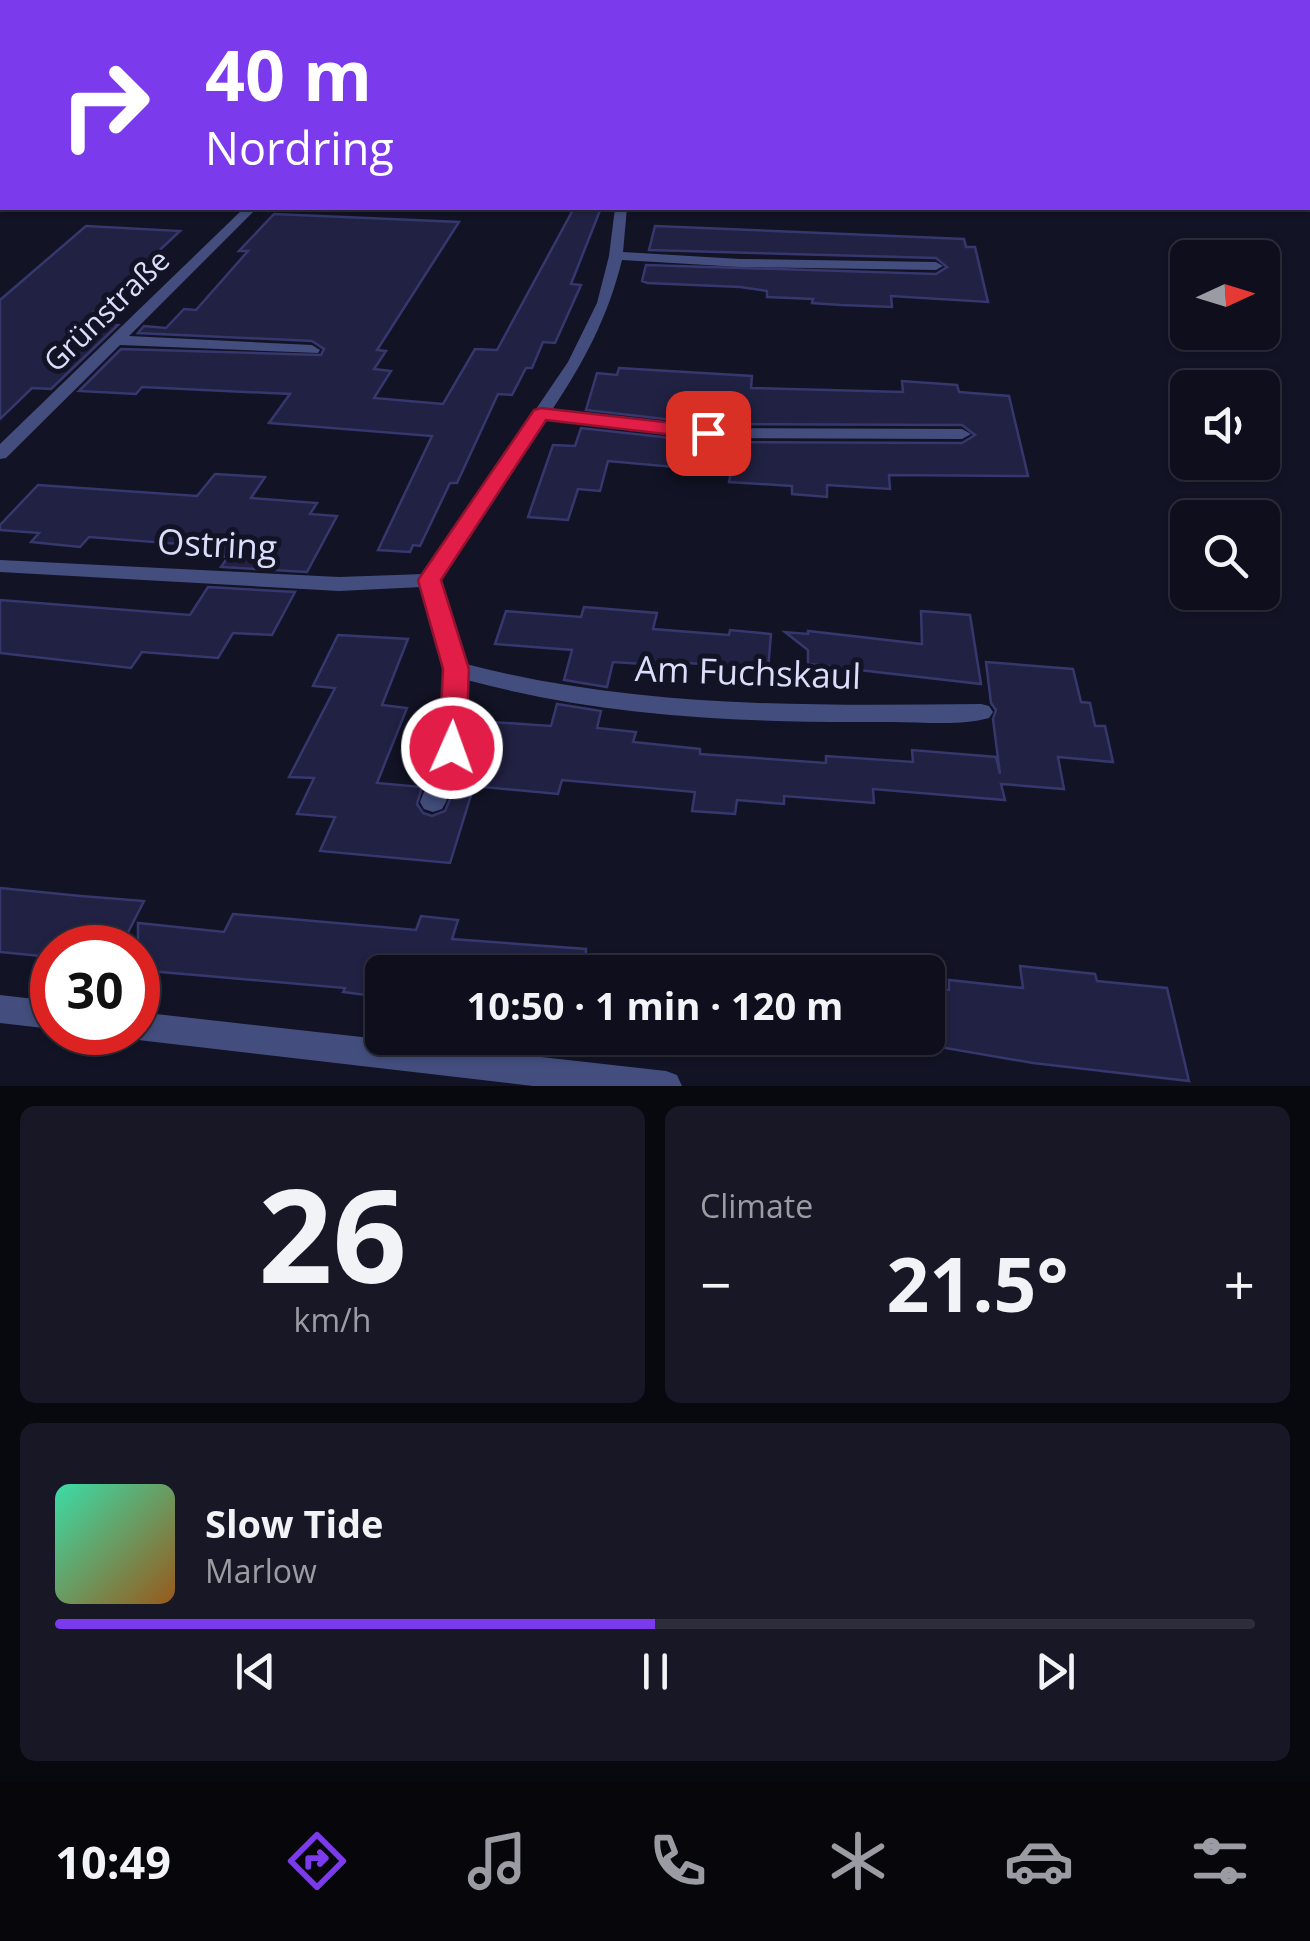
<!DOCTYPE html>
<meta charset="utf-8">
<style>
:root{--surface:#0e0e1c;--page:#171725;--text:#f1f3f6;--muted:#9b9ca3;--line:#2e2e3b;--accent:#7c3aed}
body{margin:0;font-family:"Open Sans",sans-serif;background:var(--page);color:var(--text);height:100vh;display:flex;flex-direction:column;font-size:38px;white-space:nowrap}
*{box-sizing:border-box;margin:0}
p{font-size:32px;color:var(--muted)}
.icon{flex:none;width:55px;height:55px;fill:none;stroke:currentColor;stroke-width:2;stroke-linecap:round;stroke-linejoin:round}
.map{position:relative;height:1086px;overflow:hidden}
.sheet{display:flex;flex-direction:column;gap:20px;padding:20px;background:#08080f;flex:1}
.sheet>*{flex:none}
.hud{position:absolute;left:0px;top:0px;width:1310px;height:210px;box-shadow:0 2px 8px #0004,0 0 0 2px var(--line);background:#7c3aed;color:#fff;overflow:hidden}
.needle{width:65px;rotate:86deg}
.controls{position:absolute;left:1170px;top:240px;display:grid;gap:20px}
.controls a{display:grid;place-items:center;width:110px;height:110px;border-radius:15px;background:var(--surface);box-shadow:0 2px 8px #0004,0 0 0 2px var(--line);font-size:50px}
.speed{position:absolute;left:30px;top:925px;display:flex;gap:20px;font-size:50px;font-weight:700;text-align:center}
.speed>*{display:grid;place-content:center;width:130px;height:130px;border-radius:50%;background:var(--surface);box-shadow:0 2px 8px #0004,0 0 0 2px var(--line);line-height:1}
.speed .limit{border:15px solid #d22;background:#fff;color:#111}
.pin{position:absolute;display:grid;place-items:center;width:85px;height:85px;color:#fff;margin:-42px;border-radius:20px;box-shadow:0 5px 15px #0006}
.me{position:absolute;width:110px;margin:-55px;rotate:2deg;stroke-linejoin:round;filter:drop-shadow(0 0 8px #0008)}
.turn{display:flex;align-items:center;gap:35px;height:210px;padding:0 40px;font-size:45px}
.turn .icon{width:130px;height:130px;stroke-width:2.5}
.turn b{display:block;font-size:70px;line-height:85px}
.big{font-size:75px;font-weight:700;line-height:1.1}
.sheet .tile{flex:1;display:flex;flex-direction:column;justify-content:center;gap:15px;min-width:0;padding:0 35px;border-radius:15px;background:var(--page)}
.sheet .dial{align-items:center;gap:0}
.dial b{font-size:130px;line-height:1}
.song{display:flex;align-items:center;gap:30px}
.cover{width:120px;height:120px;border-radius:15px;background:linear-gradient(135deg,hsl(160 70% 55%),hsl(30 70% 35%))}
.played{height:10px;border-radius:5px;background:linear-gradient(90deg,var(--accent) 50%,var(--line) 50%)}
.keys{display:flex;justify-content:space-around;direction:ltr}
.heat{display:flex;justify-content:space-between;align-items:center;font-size:55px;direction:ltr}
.sheet .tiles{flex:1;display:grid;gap:20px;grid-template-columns:1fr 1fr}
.tile:last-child{grid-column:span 2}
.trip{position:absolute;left:365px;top:955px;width:580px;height:100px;border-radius:15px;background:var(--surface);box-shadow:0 2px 8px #0004,0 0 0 2px var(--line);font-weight:700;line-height:100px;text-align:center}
.tabs{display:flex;height:160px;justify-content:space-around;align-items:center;background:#06060b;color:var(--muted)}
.tabs .icon{width:70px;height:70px}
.tabs .active{color:var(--accent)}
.tabs b{font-size:45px;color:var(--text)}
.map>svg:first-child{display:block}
.building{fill:#212143;stroke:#36376d;stroke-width:2.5}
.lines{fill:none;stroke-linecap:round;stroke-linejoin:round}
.street{fill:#434e7e;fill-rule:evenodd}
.route{fill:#e11d48;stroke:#92132f;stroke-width:2.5}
.labels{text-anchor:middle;stroke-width:10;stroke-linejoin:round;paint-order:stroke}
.far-street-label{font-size:30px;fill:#dbdefa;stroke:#121325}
.street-label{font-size:35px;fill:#dbdefa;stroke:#121325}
</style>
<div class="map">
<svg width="1310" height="1086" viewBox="0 0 1310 1086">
<rect width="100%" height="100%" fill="#121325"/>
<path class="building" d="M574,208H601L571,284L581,285L555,343L543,342L532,368H526L512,395L498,394L457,483H450L420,546L413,545L410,552L378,550L432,436L269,423L290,394L142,387L136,394L79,391L121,349L321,355L324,349L312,341L138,333L144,326L166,328L184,309L196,310L248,251H239L274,214L459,222L377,350L386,351L374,369L391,371L374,398L443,404L475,349L497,350Z
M86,226L180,231L82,323L118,325L51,389L32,388L0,419V300Z
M655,226L964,239L966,247H975L988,302L891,296L892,307L841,305L812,303L813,299L767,297V291L740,287L647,283L642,281L646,265L936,274L947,267L936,258L649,250Z
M619,368L752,376L751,388L903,392L902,381L957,385L959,392L1009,396L1028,476L889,475L890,489L827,485V497L792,494V486L729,482L731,472L608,461L600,491L578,489L568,520L528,517L553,445L575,446L581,428L708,442L962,443L975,435L962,425L708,424L586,410L597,373L617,375Z
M215,474L265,477L251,498L317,503L310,514L337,516L307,572L221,567L228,557L187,553L193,545L89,537L80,547L31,542L39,533L0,530V525L38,485L197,496Z
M208,587L295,592L272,635L233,633L218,658L142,652L131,668L0,653V600L190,615Z
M584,607L657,613L653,629L729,635L730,630L771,634L768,670L689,663V667L613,662L607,687L564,680L572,650L495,644L506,611L581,617Z
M921,611L970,615L981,684L850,669L851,683L829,666L808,664V650L785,632L808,634V631L922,644Z
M338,635L408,639L382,705L407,708L377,783L422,787L417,804L423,813L432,816L445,811L454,790L472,792L450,863L320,851L335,817L297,814L314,778L289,777L335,688L313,686Z
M986,662L1073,669L1081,702L1090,703L1095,726H1105L1113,762L1058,757L1064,789L1001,784L1005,800L873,789L874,803L784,796V804L737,800L735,814L692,811L695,792L562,780L558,794L472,786L492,722L551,726L557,704L601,711L597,728L636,732L633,742L700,749V754L826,763V756L913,762L912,750L996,757L1000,774L993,719L996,710L991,703Z
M0,888L81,896L144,901L120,948H52V957L0,952Z
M233,914L416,930L421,916L458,920L452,939L586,949L585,972H382V997L343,992L345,988L138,970V923L224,932Z
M1020,966L1095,974L1097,981L1167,988L1189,1081L1033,1063L928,1045V988L949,990V980L1023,988Z"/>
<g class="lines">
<path class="street" d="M0,62H2V68H0Z
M244,208H257L129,336L312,345L320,350L318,353L120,345L6,458L0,459V444Z
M615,208H627L623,252L740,259L936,262L943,266L936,270L740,267L622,260C608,317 584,362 552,410L708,428L962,429L971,434L962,439L708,438L546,420L440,580L466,664C635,708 807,706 981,704L989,706L993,712L989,718C958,727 916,721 883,722C742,723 604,717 467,680L465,748L446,802L442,809L433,812L424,809L420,802L441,748L445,669L422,587L339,591L0,572V560L339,577L424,574L568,362L597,303L609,256Z
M0,995L52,1001V1029L0,1023Z
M138,1012L666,1071L677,1075L682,1086H533L138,1040L126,1032H138Z"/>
</g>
<path class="route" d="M541,408L708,427L718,433L708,439L546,420L441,580L469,669L466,748L462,756L452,759L443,756L439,748L443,669L418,580L534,410Z"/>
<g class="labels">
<g class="far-street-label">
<text transform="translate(107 311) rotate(-44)" y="10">Grünstraße</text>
</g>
<g class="street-label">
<text transform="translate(217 545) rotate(3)" y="12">Ostring</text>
<text transform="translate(748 673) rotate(2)" y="12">Am Fuchskaul</text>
</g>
</g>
</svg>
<div class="controls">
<a><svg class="needle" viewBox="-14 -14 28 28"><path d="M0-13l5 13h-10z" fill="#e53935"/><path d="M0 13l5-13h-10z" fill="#9b9ca3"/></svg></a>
<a><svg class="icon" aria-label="sound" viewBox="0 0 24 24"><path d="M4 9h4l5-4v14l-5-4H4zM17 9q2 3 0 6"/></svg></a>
<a><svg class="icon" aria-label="search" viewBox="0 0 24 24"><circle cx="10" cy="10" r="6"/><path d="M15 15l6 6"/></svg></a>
</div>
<div class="speed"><div class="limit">30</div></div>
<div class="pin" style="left:708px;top:433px;background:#d93025"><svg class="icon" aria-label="arrive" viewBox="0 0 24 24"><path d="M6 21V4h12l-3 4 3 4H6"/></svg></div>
<svg class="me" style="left:452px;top:748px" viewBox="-20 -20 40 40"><circle r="17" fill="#e11d48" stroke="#fff" stroke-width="3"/><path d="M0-11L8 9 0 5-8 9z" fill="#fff"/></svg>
<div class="trip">10:50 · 1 min · 120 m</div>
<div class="hud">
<div class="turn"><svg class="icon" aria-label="right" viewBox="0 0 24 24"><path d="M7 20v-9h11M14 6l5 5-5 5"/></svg><div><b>40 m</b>Nordring</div></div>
</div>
</div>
<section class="sheet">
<div class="tiles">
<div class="tile dial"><b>26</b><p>km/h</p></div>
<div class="tile"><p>Climate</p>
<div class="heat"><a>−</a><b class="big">21.5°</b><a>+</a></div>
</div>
<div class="tile">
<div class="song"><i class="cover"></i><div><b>Slow Tide</b><p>Marlow</p></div></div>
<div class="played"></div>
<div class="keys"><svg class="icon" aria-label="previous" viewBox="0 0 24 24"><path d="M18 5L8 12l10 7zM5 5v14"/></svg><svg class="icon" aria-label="pause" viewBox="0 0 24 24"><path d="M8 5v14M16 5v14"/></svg><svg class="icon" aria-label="next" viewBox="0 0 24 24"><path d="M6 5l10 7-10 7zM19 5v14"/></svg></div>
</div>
</div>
</section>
<nav class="tabs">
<b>10:49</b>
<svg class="icon active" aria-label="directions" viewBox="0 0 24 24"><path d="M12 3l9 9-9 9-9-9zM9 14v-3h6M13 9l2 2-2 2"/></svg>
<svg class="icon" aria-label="music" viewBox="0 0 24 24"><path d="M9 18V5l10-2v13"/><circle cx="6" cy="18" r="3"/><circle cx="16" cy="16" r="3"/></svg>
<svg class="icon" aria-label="phone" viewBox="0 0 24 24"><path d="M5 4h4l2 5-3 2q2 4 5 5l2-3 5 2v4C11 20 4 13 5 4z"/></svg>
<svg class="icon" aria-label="climate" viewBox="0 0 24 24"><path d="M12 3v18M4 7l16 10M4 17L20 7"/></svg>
<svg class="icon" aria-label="car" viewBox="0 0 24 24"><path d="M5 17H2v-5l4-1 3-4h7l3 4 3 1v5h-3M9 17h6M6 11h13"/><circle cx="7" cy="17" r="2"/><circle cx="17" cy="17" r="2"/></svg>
<svg class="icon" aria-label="filters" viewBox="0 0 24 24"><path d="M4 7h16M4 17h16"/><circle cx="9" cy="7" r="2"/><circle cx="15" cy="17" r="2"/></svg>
</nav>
